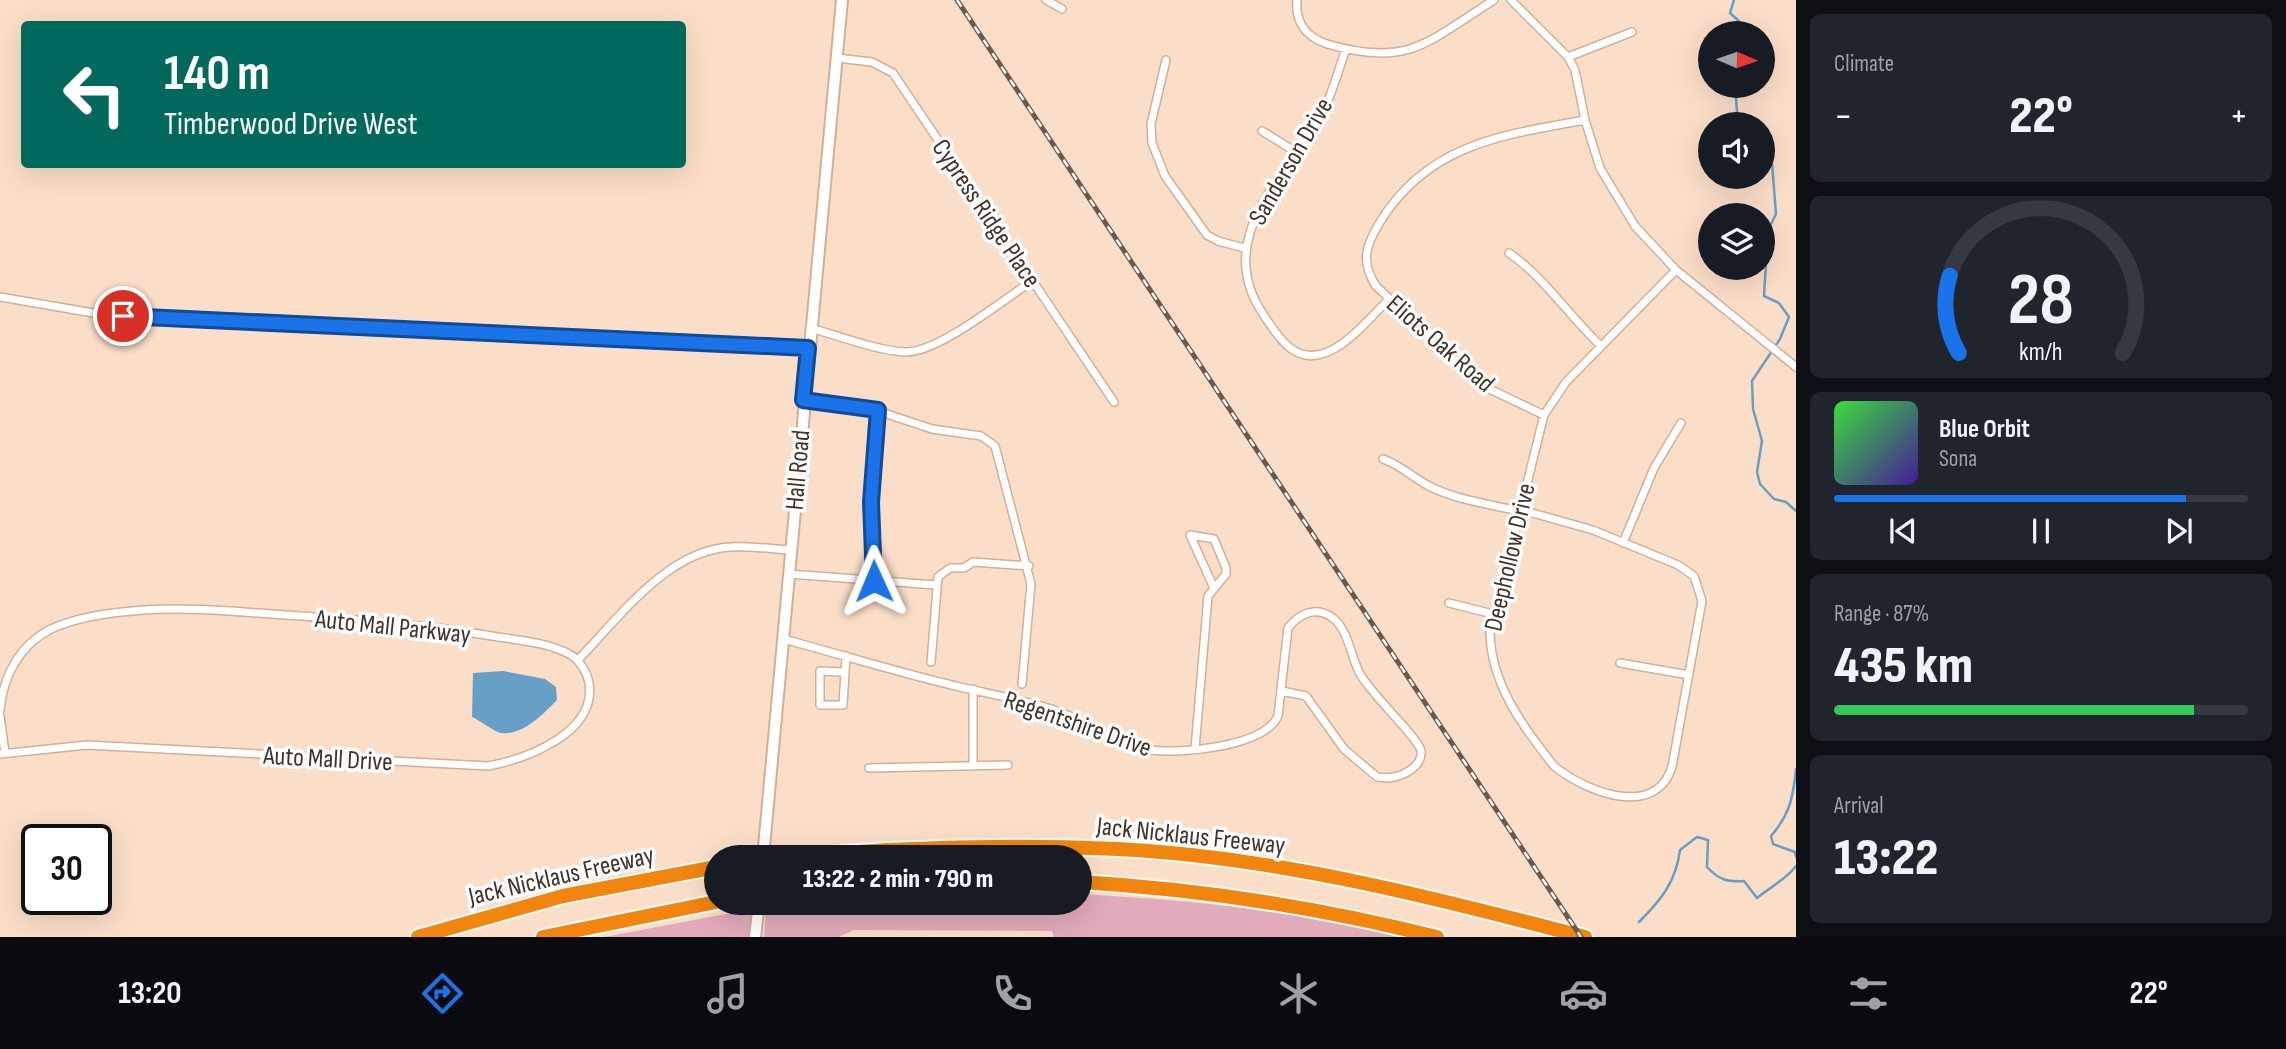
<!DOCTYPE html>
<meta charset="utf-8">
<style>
:root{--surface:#171b24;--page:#20242c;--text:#f1f3f6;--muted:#9ea1a6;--line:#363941;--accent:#1a73e8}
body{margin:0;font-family:"Sofia Sans Condensed",sans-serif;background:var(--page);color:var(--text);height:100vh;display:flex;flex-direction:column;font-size:26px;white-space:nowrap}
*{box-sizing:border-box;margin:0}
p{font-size:23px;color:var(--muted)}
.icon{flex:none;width:38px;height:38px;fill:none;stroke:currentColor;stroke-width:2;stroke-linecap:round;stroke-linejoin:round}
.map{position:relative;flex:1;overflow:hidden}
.side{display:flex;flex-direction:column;gap:14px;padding:14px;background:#0d0f14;width:490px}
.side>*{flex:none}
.top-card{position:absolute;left:21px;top:21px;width:665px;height:147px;border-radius:7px;box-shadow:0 7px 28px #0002;background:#00695c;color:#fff;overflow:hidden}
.needle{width:46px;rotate:92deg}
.fabs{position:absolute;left:1698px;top:21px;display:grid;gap:14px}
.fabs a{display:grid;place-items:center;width:77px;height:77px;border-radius:50%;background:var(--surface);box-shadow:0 7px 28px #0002;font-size:35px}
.speed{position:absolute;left:21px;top:824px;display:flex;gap:14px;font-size:35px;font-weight:700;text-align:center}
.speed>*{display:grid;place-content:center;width:91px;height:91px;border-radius:50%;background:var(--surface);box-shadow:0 7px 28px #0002;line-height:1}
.speed .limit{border:4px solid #111;border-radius:10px;background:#fff;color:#111}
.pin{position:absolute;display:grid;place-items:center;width:60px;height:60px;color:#fff;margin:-30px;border:4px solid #fff;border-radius:50%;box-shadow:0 2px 7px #0007}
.me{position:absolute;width:77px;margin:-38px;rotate:359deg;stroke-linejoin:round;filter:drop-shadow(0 0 5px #0008)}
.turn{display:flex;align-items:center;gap:24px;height:147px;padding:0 28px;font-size:32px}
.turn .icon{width:91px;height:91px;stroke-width:2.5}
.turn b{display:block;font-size:49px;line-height:60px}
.big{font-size:52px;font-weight:800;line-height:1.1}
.side .card{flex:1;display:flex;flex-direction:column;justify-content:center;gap:10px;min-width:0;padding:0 24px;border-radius:10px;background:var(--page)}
.side .dial{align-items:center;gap:0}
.dial svg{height:182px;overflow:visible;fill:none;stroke:var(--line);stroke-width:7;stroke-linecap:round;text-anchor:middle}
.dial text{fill:var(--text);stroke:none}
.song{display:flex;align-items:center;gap:21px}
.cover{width:84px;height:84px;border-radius:10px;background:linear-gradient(135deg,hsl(120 70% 55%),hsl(260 70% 35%))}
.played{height:7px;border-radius:4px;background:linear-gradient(90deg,var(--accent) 85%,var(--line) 85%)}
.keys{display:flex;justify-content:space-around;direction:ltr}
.heat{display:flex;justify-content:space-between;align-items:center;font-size:38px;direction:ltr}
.charge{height:10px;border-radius:5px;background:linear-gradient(90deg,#34c759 87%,var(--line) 0)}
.trip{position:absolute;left:704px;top:845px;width:388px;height:70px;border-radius:35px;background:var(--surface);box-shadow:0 7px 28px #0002;font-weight:800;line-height:70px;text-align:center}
.dock{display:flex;height:112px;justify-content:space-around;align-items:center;background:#090b0e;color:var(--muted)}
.dock .icon{width:49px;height:49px}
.dock .selected{color:var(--accent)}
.dock b{font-size:32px;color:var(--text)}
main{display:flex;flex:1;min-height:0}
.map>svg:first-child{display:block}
.green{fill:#e2abbc}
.water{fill:#66a0c6}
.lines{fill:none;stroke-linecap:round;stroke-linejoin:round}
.stream{stroke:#66a0c6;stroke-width:2.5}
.minor-casing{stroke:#d2af95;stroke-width:10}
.secondary-casing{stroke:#d2af95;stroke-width:14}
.motorway-casing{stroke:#fff;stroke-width:18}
.minor{stroke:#fff;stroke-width:7}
.secondary{stroke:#fff;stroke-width:10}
.motorway{stroke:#f1850e;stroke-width:14}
.rail-casing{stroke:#6b5a4c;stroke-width:5}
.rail{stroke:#fff;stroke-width:2.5;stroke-dasharray:8;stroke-linecap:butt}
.route-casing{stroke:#114b97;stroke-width:18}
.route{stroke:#1a73e8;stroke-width:12}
.labels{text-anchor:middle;stroke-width:7;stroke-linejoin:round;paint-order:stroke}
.street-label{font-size:26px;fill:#413328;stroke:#fff}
</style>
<main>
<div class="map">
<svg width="1796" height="937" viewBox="0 0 1796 937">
<rect width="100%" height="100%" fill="#fbdec8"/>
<path class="green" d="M1080,894C1187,900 1295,910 1398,937H1054L1052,931L854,930L839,937H764L766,907L799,903H1080Z
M752,909L749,937H604Z"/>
<path class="water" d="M503,671L545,679L556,687L557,700C544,713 523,736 501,733C493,731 481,721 472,717L473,673Z"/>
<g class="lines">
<path class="stream" d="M1734,0L1730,13L1742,24L1745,33
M1735,86L1738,124
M1762,147L1772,163L1776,214L1768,230L1764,296L1779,303L1789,317L1780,339L1752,381L1753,409L1762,441L1757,472L1760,484L1774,499L1786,502L1796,511
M1796,769C1793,798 1790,814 1771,836L1773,844L1795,852L1796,857
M1639,922C1661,900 1676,882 1680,850L1697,837L1708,840L1707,867C1719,880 1727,882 1744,881L1757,898C1770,887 1787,879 1796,866"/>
<defs>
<path id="minor" d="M1046,0L1062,9
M1297,0C1295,22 1306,37 1327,44C1409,68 1427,42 1494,0
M1511,0L1568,57L1575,70L1585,120L1600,168L1635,226L1676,270L1796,367
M1346,49C1339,68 1334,88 1326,105C1291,173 1210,235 1263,314C1271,326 1278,338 1289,347C1325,377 1366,321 1389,299
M1568,57L1632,32
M837,58L872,62L893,73L1114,402
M1166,60L1151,124L1152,143L1165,176L1207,235L1218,241L1244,248
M1262,131L1296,152
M1509,253C1544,277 1570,317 1601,346
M0,297L105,315L808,348
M810,328C840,336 874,350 905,352C938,353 1003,300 1032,281
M803,400L863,406L932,429L981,436L995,446L1031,584L1022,684
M1544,415L1481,385L1376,286C1360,261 1366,245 1380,222C1428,144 1502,135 1585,120
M1383,459C1401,465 1413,478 1431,487C1457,500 1490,504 1518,511
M1518,509L1593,530L1678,565L1694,576L1702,601L1672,767C1655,820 1584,791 1554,766C1523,727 1491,684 1490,633L1544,415L1566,382L1676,270
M1623,543L1654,468L1681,423
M789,574L936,585
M874,581L871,502L878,410
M1449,603L1493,614
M783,639C843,655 903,674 964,688C995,695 1027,701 1057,711C1089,722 1116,745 1150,750C1181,754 1264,747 1278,716L1288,628C1298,615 1314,606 1330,616C1348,627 1350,654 1359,672C1369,693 1420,739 1421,751C1422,759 1418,764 1412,769C1400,777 1391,779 1377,777L1344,749L1306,696L1282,691
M578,660C619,618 667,550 731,547C751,546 771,549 791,550
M931,662L938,577L950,568H964L973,562L1029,566
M1620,663L1689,675
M843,672L820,671V705H843L846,656
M0,710C3,677 19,645 51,629C79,616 113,612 144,610C191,607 239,612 286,615C354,620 420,624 486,635C513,640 544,641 569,654C579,659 587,672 589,683C597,733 526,759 488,766L87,745L0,754
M0,716L5,753
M1195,749L1208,596L1226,574V568L1214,539L1190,535L1214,588
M973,766V689
M869,768L1008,765"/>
<path id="secondary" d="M763,858L842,0
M755,937L759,903"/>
<path id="motorway" d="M785,858C896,847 1006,844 1118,849C1276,857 1432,897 1585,937
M1080,882C1200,889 1321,908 1437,937
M418,937L563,896L716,867
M543,937L716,902"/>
</defs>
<use href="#minor" class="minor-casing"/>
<use href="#secondary" class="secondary-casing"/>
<use href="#motorway" class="motorway-casing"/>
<use href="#minor" class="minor"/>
<use href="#secondary" class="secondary"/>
<use href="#motorway" class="motorway"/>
<defs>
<path id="rail" d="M957,0L1581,937"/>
</defs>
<use href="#rail" class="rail-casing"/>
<use href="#rail" class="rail"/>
</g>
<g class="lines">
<defs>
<path id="route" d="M123,316L808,348L803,400L878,410L871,502L874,581"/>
</defs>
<use href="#route" class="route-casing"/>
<use href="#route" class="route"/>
</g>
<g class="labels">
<g class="street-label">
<text transform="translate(1290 161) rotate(-60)" y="9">Sanderson Drive</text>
<text transform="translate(987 213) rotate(56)" y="9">Cypress Ridge Place</text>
<text transform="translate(1441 343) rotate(41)" y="9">Eliots Oak Road</text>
<text transform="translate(797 470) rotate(-85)" y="9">Hall Road</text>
<text transform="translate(1509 557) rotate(-77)" y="9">Deephollow Drive</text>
<text transform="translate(393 626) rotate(6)" y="9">Auto Mall Parkway</text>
<text transform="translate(1078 723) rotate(19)" y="9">Regentshire Drive</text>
<text transform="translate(328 758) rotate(3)" y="9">Auto Mall Drive</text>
<text transform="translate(1191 835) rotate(6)" y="9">Jack Nicklaus Freeway</text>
<text transform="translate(561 875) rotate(-13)" y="9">Jack Nicklaus Freeway</text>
</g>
</g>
</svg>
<div class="fabs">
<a><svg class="needle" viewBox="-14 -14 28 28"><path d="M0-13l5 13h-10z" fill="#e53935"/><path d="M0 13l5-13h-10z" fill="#9ea1a6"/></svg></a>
<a><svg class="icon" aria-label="sound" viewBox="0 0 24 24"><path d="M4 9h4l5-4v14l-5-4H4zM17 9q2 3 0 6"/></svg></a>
<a><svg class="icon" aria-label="layers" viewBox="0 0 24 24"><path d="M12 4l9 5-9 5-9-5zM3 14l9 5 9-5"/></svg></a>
</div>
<div class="speed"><div class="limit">30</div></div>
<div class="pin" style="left:123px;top:316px;background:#d93025"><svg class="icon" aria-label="arrive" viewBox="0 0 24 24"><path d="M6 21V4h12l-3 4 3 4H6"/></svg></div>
<svg class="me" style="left:874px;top:581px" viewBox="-20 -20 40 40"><path d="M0-17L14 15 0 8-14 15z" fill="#1a73e8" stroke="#fff" stroke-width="4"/></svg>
<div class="trip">13:22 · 2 min · 790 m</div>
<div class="top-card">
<div class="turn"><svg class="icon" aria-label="left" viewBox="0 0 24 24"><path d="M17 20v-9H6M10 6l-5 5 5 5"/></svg><div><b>140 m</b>Timberwood Drive West</div></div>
</div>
</div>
<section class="side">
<div class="card"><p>Climate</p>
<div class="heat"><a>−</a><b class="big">22°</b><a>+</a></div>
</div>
<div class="card dial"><svg viewBox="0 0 100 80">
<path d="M14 69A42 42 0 1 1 86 69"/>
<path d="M14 69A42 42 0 0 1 10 35" stroke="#1a73e8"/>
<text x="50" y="56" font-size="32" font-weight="700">28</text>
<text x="50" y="72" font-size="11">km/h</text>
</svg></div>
<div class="card">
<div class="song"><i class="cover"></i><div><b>Blue Orbit</b><p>Sona</p></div></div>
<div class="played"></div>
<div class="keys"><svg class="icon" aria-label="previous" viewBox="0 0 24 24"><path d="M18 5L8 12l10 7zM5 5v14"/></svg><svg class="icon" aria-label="pause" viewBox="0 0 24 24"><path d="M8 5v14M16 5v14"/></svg><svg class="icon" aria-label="next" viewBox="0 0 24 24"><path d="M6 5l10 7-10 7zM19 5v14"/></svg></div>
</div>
<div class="card"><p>Range · 87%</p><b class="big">435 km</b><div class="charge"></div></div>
<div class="card"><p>Arrival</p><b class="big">13:22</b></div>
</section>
</main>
<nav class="dock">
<b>13:20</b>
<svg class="icon selected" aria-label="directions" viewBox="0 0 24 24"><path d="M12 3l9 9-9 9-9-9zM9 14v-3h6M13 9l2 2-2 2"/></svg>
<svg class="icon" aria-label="music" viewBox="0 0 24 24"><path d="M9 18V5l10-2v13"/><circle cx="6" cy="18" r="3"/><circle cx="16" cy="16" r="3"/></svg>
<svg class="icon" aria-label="phone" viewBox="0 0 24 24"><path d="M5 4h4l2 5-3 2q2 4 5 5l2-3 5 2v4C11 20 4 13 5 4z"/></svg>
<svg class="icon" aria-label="climate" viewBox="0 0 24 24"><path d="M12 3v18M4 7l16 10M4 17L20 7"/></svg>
<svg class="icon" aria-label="car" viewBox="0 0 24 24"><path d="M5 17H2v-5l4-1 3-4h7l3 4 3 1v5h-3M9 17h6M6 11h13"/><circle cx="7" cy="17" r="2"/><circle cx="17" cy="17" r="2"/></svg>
<svg class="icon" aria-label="filters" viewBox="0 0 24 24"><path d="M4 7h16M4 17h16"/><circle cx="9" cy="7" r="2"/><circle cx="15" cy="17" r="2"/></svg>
<b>22°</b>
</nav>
